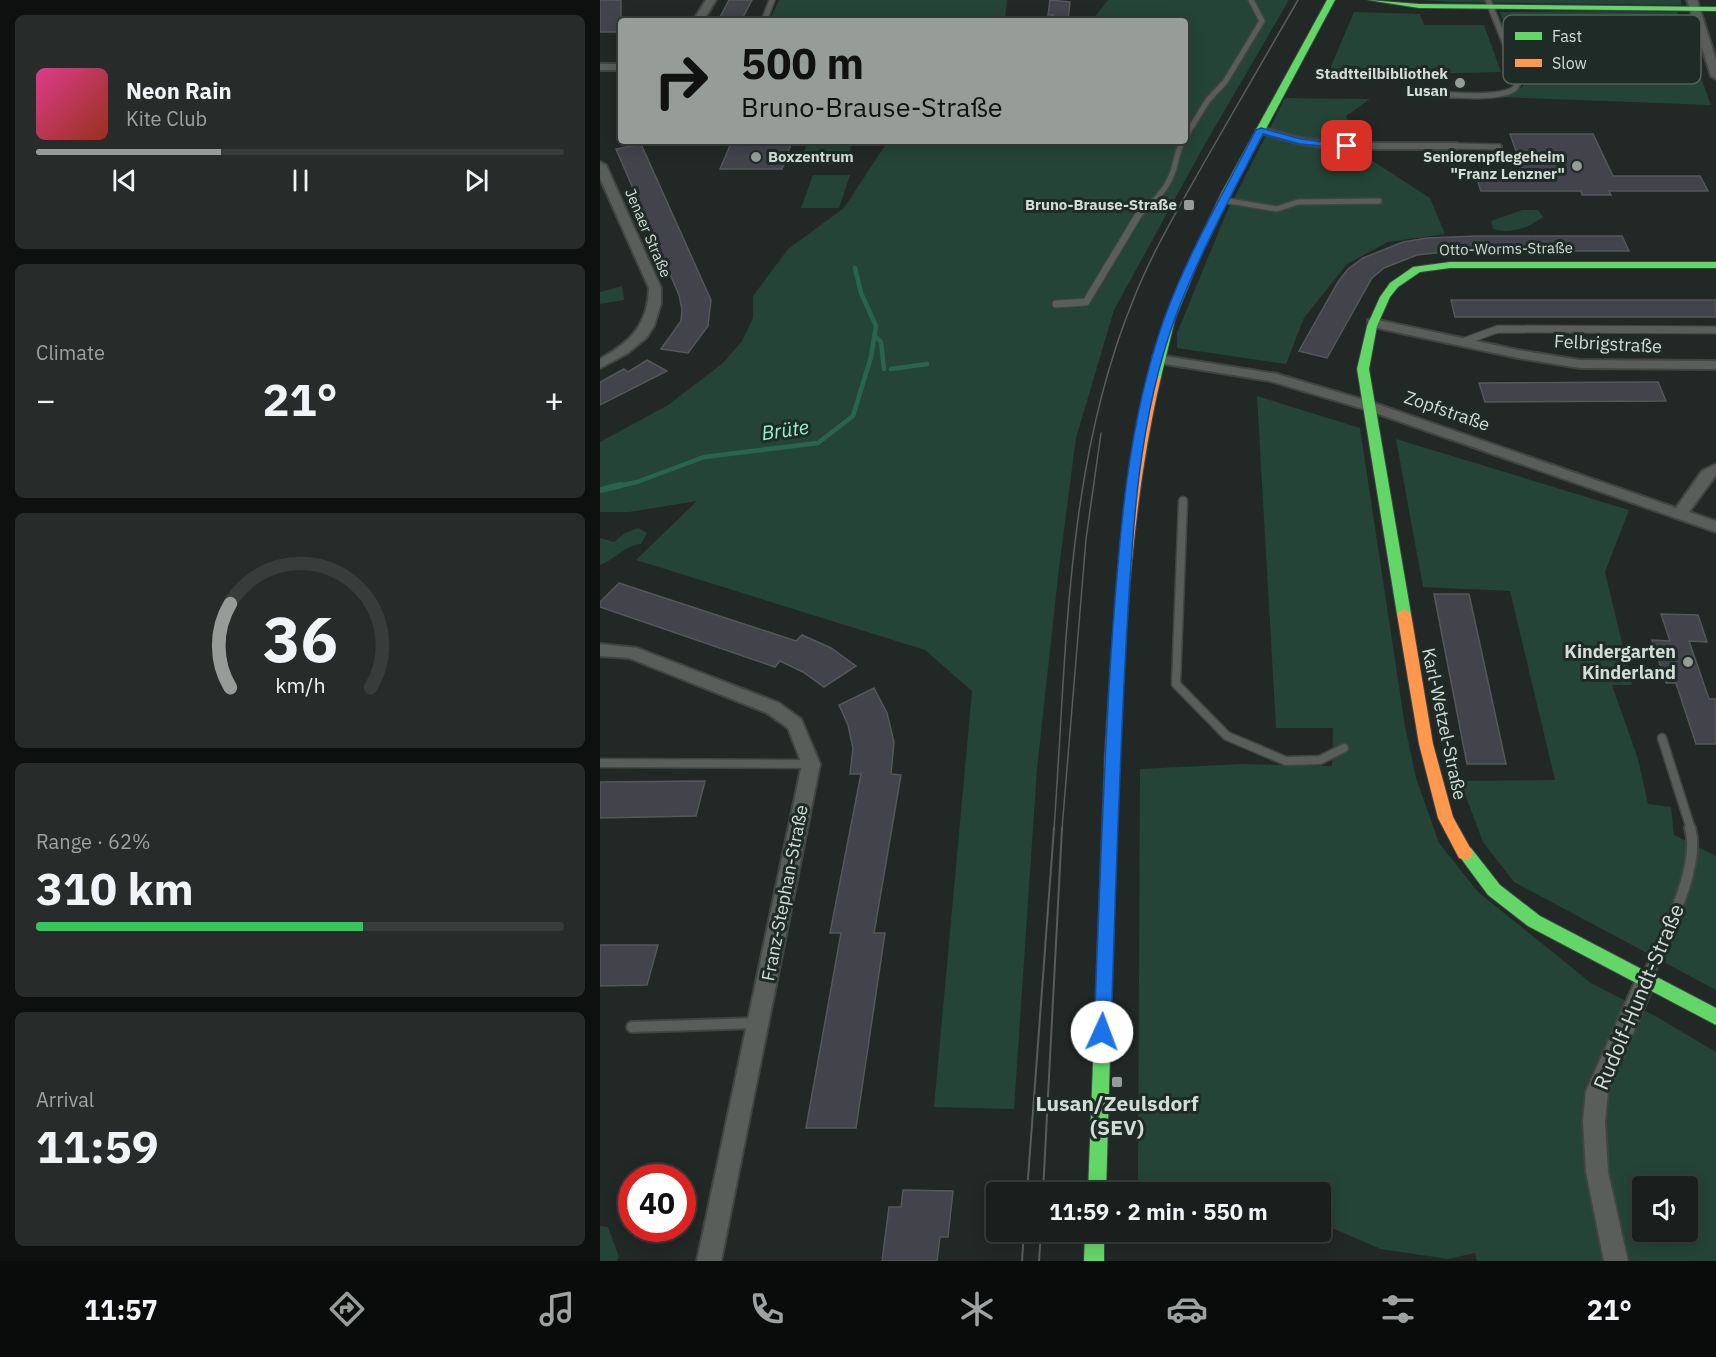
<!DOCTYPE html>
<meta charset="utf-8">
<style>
:root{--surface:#1a1e1c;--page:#272b29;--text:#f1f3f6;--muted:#9fa2a3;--line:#383c3b;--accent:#969d99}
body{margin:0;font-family:"IBM Plex Sans",sans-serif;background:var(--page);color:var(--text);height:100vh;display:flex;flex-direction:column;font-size:22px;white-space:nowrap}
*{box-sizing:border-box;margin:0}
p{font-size:20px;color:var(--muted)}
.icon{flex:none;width:33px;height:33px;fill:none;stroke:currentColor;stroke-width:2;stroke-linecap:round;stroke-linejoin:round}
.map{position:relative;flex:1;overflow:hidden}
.details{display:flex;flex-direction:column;gap:15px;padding:15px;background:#0e100f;width:600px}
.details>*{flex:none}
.top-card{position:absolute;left:18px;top:18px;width:570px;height:126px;border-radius:6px;box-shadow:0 3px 15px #0003,0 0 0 2px var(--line);background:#969d99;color:#111;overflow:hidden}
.buttons{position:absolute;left:1032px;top:1176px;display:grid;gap:12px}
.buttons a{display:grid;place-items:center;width:66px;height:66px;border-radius:6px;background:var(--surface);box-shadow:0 3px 15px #0003,0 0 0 2px var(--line);font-size:30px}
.speed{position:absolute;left:18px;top:1164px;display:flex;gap:12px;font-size:30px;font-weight:700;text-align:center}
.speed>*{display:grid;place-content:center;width:78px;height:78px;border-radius:50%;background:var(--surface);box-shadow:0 3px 15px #0003,0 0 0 2px var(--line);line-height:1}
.speed .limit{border:9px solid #d22;background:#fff;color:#111}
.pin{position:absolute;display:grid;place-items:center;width:51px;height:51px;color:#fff;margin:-26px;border-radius:12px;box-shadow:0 3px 9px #0006}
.me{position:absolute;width:66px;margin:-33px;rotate:2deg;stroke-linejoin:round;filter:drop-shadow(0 0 4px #0008)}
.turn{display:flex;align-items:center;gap:21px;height:126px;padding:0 24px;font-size:27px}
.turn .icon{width:78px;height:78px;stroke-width:2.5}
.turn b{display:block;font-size:42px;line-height:51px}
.big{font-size:45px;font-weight:700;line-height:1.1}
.details .card{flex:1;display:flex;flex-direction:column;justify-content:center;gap:9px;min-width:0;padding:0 21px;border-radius:9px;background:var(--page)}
.details .dial{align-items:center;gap:0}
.dial svg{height:156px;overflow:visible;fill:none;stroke:var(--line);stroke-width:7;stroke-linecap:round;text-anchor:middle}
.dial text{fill:var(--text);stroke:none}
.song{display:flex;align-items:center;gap:18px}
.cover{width:72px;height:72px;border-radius:9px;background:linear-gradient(135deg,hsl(330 70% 55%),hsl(10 70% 35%))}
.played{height:6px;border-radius:3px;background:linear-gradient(90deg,var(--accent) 35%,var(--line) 35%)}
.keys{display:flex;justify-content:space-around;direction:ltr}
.heat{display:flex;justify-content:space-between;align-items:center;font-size:33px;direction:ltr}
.charge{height:9px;border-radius:4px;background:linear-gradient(90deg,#34c759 62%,var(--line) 0)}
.trip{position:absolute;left:386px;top:1182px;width:345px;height:60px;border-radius:6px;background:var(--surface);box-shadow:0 3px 15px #0003,0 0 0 2px var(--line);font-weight:700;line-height:60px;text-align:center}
.tab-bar{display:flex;height:96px;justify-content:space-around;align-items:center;background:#0a0c0b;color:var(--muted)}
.tab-bar .icon{width:42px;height:42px}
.tab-bar .on{color:var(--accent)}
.tab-bar b{font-size:27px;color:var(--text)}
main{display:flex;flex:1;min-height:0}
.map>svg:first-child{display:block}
.green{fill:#244437;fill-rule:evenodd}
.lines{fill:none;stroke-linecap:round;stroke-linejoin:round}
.stream-far1{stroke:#28654f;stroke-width:4.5}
.stream{stroke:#28654f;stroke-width:6}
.building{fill:#42434b;stroke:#555758;stroke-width:1.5}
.lane-far3-casing{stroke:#404542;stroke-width:8}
.lane-far2-casing{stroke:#404542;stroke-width:9}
.lane-far1-casing{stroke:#404542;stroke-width:11}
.lane-casing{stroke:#404542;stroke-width:14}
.street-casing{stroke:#404542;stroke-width:4}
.fast-casing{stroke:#404542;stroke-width:2}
.slow-casing{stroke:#404542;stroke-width:2}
.lane-far3{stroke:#595e5b;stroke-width:5}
.lane-far2{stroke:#595e5b;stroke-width:7}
.lane-far1{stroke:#595e5b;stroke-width:8}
.lane{stroke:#595e5b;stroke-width:10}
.street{fill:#595e5b;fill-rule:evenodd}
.fast{fill:#63d668;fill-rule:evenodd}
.slow{fill:#ff974d;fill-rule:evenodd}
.tram-far1{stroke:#595e5c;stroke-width:1.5}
.tram{stroke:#595e5c;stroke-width:2}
.route{fill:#1a73e8;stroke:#114b97;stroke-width:1.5}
.poi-dot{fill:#969d99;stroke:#1f2b26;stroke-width:2}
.labels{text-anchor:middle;stroke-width:6;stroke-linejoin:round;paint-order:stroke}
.far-poi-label{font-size:15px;font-weight:bold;fill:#d4dcd8;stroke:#1f2b26;text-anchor:end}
.far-street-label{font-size:15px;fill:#d4dcd8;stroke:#1f2b26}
.street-label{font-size:18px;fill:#d4dcd8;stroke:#1f2b26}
.poi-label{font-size:18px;font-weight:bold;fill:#d4dcd8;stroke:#1f2b26;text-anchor:end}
.water-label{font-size:20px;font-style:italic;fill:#93f4cd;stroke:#1f2b26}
.near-street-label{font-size:21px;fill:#d4dcd8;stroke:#1f2b26}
.near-poi-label{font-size:21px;font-weight:bold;fill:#d4dcd8;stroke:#1f2b26}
.key{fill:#1f2b26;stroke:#55605b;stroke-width:1.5}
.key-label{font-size:16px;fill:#d4dcd8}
</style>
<main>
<section class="details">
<div class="card">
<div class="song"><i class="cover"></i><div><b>Neon Rain</b><p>Kite Club</p></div></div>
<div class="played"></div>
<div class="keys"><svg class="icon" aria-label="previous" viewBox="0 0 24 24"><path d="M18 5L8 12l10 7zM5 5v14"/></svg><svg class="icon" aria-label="pause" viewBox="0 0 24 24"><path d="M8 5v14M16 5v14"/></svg><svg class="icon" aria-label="next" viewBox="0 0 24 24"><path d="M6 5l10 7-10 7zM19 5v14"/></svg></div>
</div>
<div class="card"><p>Climate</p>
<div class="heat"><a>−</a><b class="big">21°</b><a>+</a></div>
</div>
<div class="card dial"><svg viewBox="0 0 100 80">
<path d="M14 69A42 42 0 1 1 86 69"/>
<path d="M14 69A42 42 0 0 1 14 26" stroke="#969d99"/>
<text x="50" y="56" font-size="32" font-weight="700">36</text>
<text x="50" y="72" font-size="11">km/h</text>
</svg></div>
<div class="card"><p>Range · 62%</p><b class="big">310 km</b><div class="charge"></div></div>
<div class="card"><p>Arrival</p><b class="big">11:59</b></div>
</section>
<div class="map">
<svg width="1116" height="1261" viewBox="0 0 1116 1261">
<rect width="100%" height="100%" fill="#222825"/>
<path class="green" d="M179,0H407L405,19L411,21H169Z
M508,0H689L605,144L514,310L476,438L459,568L437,769L414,1109L334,1107L372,691L325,650L36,560L97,501L29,512H0V442L68,405L123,363L142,341L153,318V296L188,249L244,208L288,141H585V21H492Z
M819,0H1081V5L849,2Z
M1020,11L1077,12L1111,105L897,97L913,93L923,86L924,75L900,12Z
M754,12L820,14L824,25H884L901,72L727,76Z
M685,98L770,99L746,116L757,151L830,198L845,234L788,242L747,264L704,318L686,364L577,348V333L626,214Z
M208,141H253L245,165L199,164Z
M213,175H250L239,208H201Z
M922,210H938L943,217C926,229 912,234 893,229L891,221Z
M22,286L24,300L0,304V292Z
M657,396L760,428L805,726L816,778L839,843L878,892L991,983L1057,1017L1116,1052V1261H877L875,1253L848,1259L781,1249L720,1223V1192H647L637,1188L538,1182L540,769L641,764L732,766L733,728H676ZM1042,1186H1088V1232H1042Z
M796,439L1029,510L1005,572L1032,685H1012L1038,759L1048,804L1071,807L1074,835L1116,856V990L914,882L883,842L860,781L955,780L910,591L823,587Z
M38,528L47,533L41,544C24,546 16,559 0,565V538L14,542L25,533Z
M0,1226L8,1227L19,1257L17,1261H0Z"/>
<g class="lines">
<path class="stream-far1" d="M275,336L281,342L284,369
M291,369L327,364
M14,487L37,482L104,457L218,443L253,416L271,357L276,326L261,293L255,268"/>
<path class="stream" d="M0,490L21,485"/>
</g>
<path class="building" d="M0,0H21V32H0Z
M129,0H152L141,21H118Z
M450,0L470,2L468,21H452L453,15H448Z
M910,134H993L1013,176H1100L1108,191H1009L1011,195H982L981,191H881L876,176H925Z
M132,141H192L182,169H120Z
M41,144L111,300L108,326L88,353L61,349L81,321L82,309L79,295L16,149Z
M877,236H1022L1029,251H853L817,255L784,268L772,278L727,358L699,351L738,282L748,269L763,258L803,242L827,238Z
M851,300H1116V317H855Z
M47,360L67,371L0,405V382L24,369L28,372Z
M1044,382H1058L1066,401L885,402L879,383Z
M19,583L196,641L202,635L231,648L256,666L224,687L203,672L180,661L175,667L0,607V602Z
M834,594H869L906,764H867Z
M1061,614L1098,615L1107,642L1089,641L1109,699H1116V744H1096L1076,683H1066L1052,640L1070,641Z
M274,688L287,713L294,742L291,774L301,775L274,933H285L256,1128H206L241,933H230L261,774H250L253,748L248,725L239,705Z
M105,781L96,816L0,818V782Z
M0,945H58L47,985L0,986Z
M303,1190L353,1191L348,1237H340L337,1261H282L289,1207H301Z"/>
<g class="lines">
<defs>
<path id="lane-far3" d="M164,21L172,0
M826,94C842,94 906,101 916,87C918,84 918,81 919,78L888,0
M585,137L608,100L625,82L662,21L651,0
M857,146L899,147
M623,200L677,209L698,202L779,201
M538,216C551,204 566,191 572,174C577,162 576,152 583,141"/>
<path id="lane-far2" d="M456,304L486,302L539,214
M865,341L898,329L1116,330"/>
<path id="lane-far1" d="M583,501L576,684L627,736L686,761L720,760L744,748
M1062,738L1091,829
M0,763L211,764"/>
<path id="lane" d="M1048,976C1063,939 1102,866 1090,828
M32,1027L158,1023"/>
<path id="street" d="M106,0H116L103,21H93Z
M1087,0H1097L1116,60V79L1111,76Z
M0,64H21V70H0Z
M661,127L701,138L733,143H857L862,146L857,149H733L700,144L657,132L656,130Z
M0,162L6,165L61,288V303L54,326L46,338L28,353L0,368V359C31,342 48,324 49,288L0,178Z
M773,319L918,350L980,360L1116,361V369L980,368L918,358L768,326V320Z
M558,355L677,374L774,403L1076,508L1102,471L1116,464V475L1089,512L1116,521V532L764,409L670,381L553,362V356Z
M0,644L37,648L179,703L201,719L220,764L121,1261H97L202,764L188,728L167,713L29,658L0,656Z
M1045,973L1052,975L1055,982L1008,1091L1005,1121L1008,1172L1028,1261H1004L986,1172L983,1121L986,1091L1038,975Z"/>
<path id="fast" d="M727,0H735L632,192L600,258L575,319L561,377L559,379H551L549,377L565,319L590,258L622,192Z
M768,0L819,4L1116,7V11L819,8Z
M850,262H1116V268H850L820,272L798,287L790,297L777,326L769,369L811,614L804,619L797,614L757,369L767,326L780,297L790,283L813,267Z
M512,745L517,747L519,751L506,1192H488L505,751L507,747Z
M865,846L871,848L900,885L940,916L1116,1008V1025L928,926L888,895L857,853L859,848Z
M485,1232H504V1261H484Z"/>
<path id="slow" d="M555,374L561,377C532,500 526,625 519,751L517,755L512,757L507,755L505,751C513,625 520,500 549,377Z
M804,609L811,614L833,744L853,817L873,853L871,858L865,860L859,858L838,818L819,744L797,614Z"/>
</defs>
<use href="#lane-far3" class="lane-far3-casing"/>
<use href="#lane-far2" class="lane-far2-casing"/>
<use href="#lane-far1" class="lane-far1-casing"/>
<use href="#lane" class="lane-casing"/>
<use href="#street" class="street-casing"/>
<use href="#fast" class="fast-casing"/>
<use href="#slow" class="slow-casing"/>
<use href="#lane-far3" class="lane-far3"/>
<use href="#lane-far2" class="lane-far2"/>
<use href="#lane-far1" class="lane-far1"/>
<use href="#lane" class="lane"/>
<use href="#street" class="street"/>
<use href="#fast" class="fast"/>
<use href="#slow" class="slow"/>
<path class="tram-far1" d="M454,829C467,652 465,465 534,298C553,250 580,206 605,161C636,108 667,54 698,0
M462,829L486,539L501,433"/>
<path class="tram" d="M427,1192L454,828
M443,1192L462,828
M422,1261L424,1232
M439,1261L441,1232"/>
</g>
<path class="route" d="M661,128L701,139L751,146L747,148L700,144L663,134C632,194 599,254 575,318C537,423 532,536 526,647C519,775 515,903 511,1032L509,1037L502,1040L496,1037L494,1032C499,906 503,780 511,654C519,541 526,427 564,319C588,253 624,192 656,130Z"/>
<g class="poi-dot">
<circle cx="860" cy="83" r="6"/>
<circle cx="156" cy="157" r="6"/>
<circle cx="977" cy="166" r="6"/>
<rect x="583" y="199" width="12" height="12" rx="3"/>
<circle cx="1088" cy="662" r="6"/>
<rect x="511" y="1076" width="12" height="12" rx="3"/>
</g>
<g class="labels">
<g class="far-poi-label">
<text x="848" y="79">Stadtteilbibliothek<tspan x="848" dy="17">Lusan</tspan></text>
<text x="168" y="162" text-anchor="start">Boxzentrum</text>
<text x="965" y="162">Seniorenpflegeheim<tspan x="965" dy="17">"Franz Lenzner"</tspan></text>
<text x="577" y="210">Bruno-Brause-Straße</text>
</g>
<g class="far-street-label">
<text transform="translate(48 233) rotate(67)" y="5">Jenaer Straße</text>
<text transform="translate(906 249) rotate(-1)" y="5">Otto-Worms-Straße</text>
</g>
<g class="street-label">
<text transform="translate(1008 344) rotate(3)" y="6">Felbrigstraße</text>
<text transform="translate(847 411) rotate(19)" y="6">Zopfstraße</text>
<text transform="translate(844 724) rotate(78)" y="6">Karl-Wetzel-Straße</text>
<text transform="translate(185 893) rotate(-79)" y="6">Franz-Stephan-Straße</text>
</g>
<g class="poi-label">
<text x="1076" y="658">Kindergarten<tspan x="1076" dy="21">Kinderland</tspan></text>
</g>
<g class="water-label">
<text transform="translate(185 430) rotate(-8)" y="7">Brüte</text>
</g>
<g class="near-street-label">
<text transform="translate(1039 997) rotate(-67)" y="7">Rudolf-Hundt-Straße</text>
</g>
<g class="near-poi-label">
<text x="517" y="1111">Lusan/Zeulsdorf<tspan x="517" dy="24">(SEV)</tspan></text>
</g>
</g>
<rect x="903" y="15" width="198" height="69" rx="9" class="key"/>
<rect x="915" y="32" width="27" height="8" fill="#63d668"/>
<rect x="915" y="59" width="27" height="8" fill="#ff974d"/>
<g class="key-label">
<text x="952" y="42">Fast</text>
<text x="952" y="69">Slow</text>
</g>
</svg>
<div class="buttons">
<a><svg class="icon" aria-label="sound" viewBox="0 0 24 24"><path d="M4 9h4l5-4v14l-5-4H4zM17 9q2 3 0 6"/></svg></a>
</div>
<div class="speed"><div class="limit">40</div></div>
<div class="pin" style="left:747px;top:146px;background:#d93025"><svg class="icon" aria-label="arrive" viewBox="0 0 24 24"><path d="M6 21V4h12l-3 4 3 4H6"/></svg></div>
<svg class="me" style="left:502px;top:1032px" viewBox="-20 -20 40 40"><circle r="19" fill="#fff"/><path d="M0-13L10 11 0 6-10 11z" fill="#1a73e8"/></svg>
<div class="trip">11:59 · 2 min · 550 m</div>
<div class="top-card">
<div class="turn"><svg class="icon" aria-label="right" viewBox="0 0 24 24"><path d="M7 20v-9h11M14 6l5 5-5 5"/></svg><div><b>500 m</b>Bruno-Brause-Straße</div></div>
</div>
</div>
</main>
<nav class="tab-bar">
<b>11:57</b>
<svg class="icon on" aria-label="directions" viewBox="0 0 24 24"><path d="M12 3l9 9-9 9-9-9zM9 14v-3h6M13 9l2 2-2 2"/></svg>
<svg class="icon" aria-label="music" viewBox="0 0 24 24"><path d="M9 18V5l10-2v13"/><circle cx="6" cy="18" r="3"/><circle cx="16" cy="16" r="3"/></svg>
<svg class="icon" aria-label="phone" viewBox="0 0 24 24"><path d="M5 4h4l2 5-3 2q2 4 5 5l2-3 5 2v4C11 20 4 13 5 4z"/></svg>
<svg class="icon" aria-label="climate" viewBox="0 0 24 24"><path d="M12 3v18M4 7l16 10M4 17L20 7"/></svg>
<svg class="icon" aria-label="car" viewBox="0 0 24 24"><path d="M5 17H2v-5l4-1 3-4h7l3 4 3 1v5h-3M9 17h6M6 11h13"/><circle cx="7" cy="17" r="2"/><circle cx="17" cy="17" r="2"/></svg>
<svg class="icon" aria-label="filters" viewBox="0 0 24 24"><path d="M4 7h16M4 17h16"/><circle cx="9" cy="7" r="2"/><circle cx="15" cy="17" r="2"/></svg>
<b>21°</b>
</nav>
